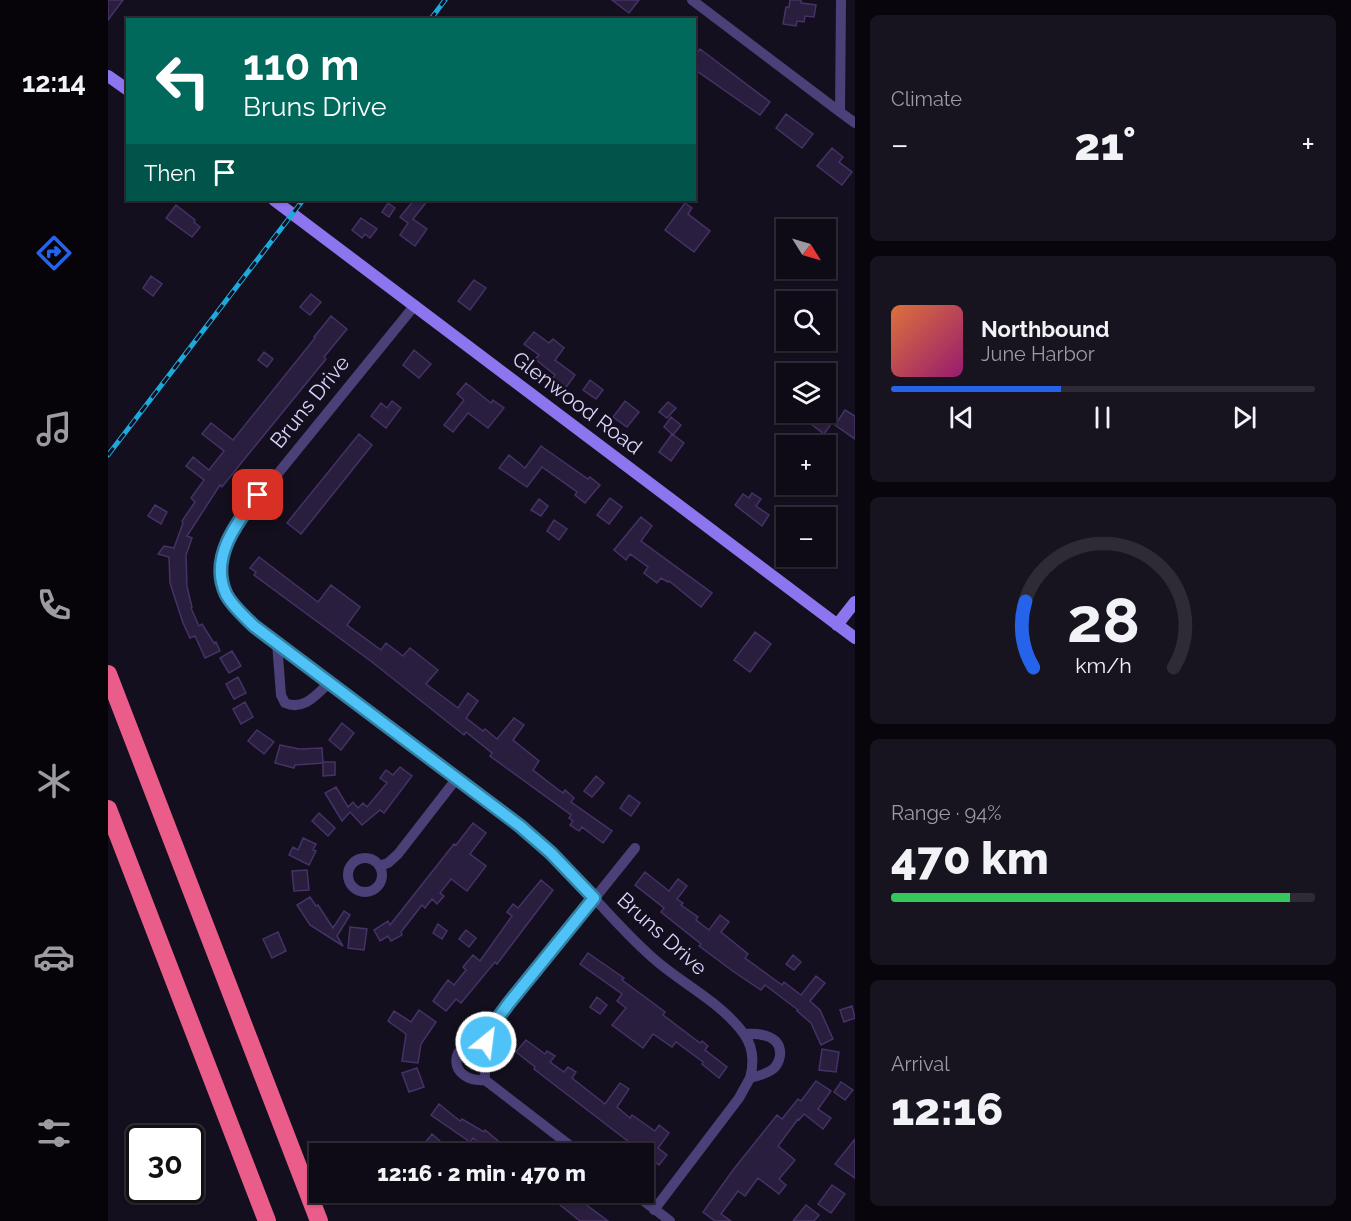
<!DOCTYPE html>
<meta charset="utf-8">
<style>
:root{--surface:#0f0b16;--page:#18141f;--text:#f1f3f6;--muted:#9b9ba1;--line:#2f2b35;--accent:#2563eb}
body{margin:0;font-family:Raleway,sans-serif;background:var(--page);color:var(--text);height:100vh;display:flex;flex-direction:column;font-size:22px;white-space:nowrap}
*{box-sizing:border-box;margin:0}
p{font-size:20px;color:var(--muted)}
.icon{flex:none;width:33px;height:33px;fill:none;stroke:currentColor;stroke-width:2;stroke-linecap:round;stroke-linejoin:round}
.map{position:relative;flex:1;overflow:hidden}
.details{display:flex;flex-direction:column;gap:15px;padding:15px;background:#08060c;width:496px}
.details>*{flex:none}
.top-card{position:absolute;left:18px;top:18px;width:570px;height:183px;border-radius:0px;box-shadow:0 2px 4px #0004,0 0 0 2px var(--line);background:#00695c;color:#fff;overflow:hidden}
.needle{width:39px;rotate:127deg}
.buttons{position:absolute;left:668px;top:219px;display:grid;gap:12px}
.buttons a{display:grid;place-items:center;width:60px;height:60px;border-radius:0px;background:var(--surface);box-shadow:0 2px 4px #0004,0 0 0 2px var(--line);font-size:30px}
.speed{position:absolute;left:18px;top:1125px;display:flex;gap:12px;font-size:30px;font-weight:700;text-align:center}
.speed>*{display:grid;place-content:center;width:78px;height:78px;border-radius:50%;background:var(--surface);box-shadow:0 2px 4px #0004,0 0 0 2px var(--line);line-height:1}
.speed .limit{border:3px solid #111;border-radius:9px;background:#fff;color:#111}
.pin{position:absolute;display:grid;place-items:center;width:51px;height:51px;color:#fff;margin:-26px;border-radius:12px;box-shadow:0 3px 9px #0006}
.me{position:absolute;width:66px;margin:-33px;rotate:29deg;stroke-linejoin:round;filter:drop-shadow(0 0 4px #0008)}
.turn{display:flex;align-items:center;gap:21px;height:126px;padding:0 18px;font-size:27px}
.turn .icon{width:78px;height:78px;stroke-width:2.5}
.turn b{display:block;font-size:42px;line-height:51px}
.then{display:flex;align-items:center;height:57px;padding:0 18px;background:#0003;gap:12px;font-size:22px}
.big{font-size:45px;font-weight:800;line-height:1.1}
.details .widget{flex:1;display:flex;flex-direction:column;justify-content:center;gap:9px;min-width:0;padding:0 21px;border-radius:9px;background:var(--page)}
.details .dial{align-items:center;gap:0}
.dial svg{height:156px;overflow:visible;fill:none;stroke:var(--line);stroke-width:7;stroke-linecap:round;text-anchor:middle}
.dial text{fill:var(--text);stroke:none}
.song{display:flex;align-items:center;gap:18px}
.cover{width:72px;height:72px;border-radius:9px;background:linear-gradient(135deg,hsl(20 70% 55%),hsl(320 70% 35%))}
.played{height:6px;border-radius:3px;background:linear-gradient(90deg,var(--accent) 40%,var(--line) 40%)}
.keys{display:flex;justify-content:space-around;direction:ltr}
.heat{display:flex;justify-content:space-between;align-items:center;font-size:33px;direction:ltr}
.charge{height:9px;border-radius:4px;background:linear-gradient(90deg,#34c759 94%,var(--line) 0)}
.trip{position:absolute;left:201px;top:1143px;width:345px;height:60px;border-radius:0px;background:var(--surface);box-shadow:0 2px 4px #0004,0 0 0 2px var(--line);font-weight:800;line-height:60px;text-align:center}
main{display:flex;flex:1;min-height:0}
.menu{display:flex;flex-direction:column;width:108px;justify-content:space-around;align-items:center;background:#060409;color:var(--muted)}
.menu .icon{width:42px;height:42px}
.menu .selected{color:var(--accent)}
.menu b{font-size:27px;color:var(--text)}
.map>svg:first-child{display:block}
.building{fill:#291e3d;stroke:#453266;stroke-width:1.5}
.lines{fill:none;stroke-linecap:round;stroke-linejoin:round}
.street{stroke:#4b4078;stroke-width:10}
.secondary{stroke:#8c75ee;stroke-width:12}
.highway{stroke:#ea5c89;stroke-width:18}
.rail-casing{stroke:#1ca9dc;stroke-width:5}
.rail{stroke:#140f1e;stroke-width:3;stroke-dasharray:9;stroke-linecap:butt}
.route-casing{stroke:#337fa1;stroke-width:15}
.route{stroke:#4fc3f7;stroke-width:10}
.labels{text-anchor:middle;stroke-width:5;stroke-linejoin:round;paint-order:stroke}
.street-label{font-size:21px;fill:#ddd2f9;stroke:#140f1e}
</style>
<main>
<nav class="menu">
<b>12:14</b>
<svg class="icon selected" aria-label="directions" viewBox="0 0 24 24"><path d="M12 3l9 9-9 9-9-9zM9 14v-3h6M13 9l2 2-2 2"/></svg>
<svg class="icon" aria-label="music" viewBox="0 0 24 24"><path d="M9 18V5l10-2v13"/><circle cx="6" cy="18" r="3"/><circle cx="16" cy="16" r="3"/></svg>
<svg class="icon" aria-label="phone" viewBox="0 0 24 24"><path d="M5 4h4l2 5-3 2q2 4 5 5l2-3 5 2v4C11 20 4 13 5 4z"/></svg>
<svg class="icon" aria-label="climate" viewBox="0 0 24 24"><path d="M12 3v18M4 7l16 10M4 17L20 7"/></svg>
<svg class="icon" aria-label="car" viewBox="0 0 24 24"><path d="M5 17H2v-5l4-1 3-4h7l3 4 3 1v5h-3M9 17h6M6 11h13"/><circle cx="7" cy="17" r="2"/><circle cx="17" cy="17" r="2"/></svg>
<svg class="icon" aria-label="filters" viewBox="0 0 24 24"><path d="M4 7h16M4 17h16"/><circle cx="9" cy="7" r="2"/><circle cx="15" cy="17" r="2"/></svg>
</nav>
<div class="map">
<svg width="747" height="1221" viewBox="0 0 747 1221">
<rect width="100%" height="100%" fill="#140f1e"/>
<path class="building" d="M0,0H15L0,20Z
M504,0H531L521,13Z
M682,0H693V3L708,5L706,17L697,16L696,22L689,21L688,26L675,24L678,7H681Z
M592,49L662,102L652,115L586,69V57Z
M678,114L705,134L694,148L668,128Z
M724,148L735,157L731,162L744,172L734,185L709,166Z
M306,200H320L305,219L319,229L307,246L292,235L300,223L292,217Z
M280,203L287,208L281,217L274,212Z
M577,203L584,208L580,214L602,231L586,252L557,230Z
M68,205L87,220L86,222L92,227L84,237L58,218Z
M253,218L269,229L262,238L257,234L254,238L244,230Z
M43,276L54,284L45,296L35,288Z
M366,280L378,288L362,310L350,301Z
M203,294L213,302L202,315L192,307Z
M223,316L239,329L216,357L218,359L134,462L114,487L112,485L79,536L84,538L78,555L79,587L84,607L83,608L91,626L94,624L106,643L108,642L112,651L97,658L87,636L82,638L75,623L62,583L61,557L50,554L56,546L66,548L75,523L74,521L87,502L83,498L96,480L78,466L85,457L101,470L116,451L94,434L103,423L125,440L207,338L206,337Z
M426,332L441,343L445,339L456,348L447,360L467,375L456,390L443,381L447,375L427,359L431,355L416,344Z
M306,350L323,364L311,378L295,365Z
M156,352L165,359L159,367L150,360Z
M482,380L495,390L488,399L475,390Z
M358,383L383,403L385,400L396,408L380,428L360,413L345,432L336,425L356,400L349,394Z
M284,401L293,408L278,428L263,416L273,403L279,408Z
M517,401L531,412L519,427L505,417Z
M560,402L568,408L559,418L551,412Z
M737,410L747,416V439L727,425Z
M699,412H716L726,420L716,434L695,418Z
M563,417L573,425L565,435L556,427Z
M251,434L264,445L193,534L179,523Z
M564,434L576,443L563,461L551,452Z
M433,446L480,479L482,477L492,485L477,503L467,495L469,492L434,467L419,487L391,468L401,455L417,468Z
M644,493L653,499L648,506L661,515L654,526L627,505L635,494L641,498Z
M502,498L514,507L501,524L489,515Z
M431,499L440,506L433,516L423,510Z
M47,505L59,512L53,524L40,516Z
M533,517L544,526L533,541L604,593L593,607L561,581L560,582L553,578L549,583L536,573L540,567L522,554L518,560L506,550Z
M446,520L459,529L451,540L439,531Z
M151,557L210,602L223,585L252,607L239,625L273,650L278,643L295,656L302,648L330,670L318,684L350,708L360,693L370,701L358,718L375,731L377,729L389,739L406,718L416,725L405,740L431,761L425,770L448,788L455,793L457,790L466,798L463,802L504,831L495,843L474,827L471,831L462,825L465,821L461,818L463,815L382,756L384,753L358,732L356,735L264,662L146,575L148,572L142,568Z
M647,632L663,644L642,672L626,660Z
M124,651L133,666L121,673L112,658Z
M130,677L138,693L126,699L118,684Z
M137,702L145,717L133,724L125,709Z
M234,723L246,733L233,750L221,740Z
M149,730L166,742L156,754L140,741Z
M172,745L191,749L214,748L215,763L187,765L186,768L167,763Z
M215,762H227V775L215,776Z
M292,767L304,776L276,813L272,810L254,825L242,812L234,821L217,793L228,787L240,807L245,802L250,808L255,803L259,807L279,783L272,778L278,770L285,775Z
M488,776L496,783L484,797L476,791Z
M521,795L532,803L523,816L512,808Z
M211,813L227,828L220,836L204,821Z
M365,823L378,833L362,854L378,866L359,891L343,879L332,893L336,896L329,904L324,899L317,908L314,905L293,932L294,935L283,941L280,936L272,941L266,930L280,921L282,925L346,844L348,845Z
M195,838L208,844L205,850L208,851L201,865L181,855L185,847L190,850Z
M199,870L201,890L186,891L184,871Z
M537,872L561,891L570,879L579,886L569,899L575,903L573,905L590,917L588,920L601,930L612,915L621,922L613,932L640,954L637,958L674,985L676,982L693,995L708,976L717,983L702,1001L712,1010L725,1039L713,1045L703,1023L689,1011L690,1010L657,985L653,990L626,972L591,946L593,944L553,912L556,908L527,885Z
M433,880L445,890L389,964L387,962L353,1003L348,999L338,1011L325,1001L334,988L340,980L346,985L358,970L355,967L365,955L372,961L404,916L399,912L405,904L410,908Z
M202,897L208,906L210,905L225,928L236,911L242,915L229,936L235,946L202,925L189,905Z
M330,924L339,931L334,939L325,933Z
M242,927L259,929L256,950L240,948Z
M358,930L368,938L361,947L351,939Z
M170,932L178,951L164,958L155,939Z
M480,953L516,978L514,980L557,1012L555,1015L592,1043L594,1041L600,1046L597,1050L619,1067L611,1078L594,1064L595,1062L568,1042L564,1047L545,1034L535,1048L504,1025L518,1008L509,1001L514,994L472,964Z
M685,955L693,962L686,970L678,964Z
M489,997L499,1005L492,1014L482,1007Z
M744,1006L747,1018L736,1022L732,1010Z
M311,1010L328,1022L313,1044L310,1063L294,1061L298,1034L280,1021L286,1011L303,1022Z
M418,1040L437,1054L439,1051L447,1056L442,1062L456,1072L460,1067L468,1072L464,1078L497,1104L512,1083L521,1089L509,1107L522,1118L524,1115L547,1131L551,1125L561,1133L550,1148L559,1155L551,1165L426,1069L427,1067L408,1052Z
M714,1049L731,1052L728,1072L711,1070Z
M309,1068L316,1087L301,1092L294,1073Z
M708,1081L723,1091L710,1109L723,1118L715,1129L696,1114L691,1120L690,1119L670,1146L687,1160L671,1179L678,1185L671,1194L650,1178L637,1196L630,1191L613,1214L623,1221H607L595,1212L625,1170L669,1115L674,1119L690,1099L693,1101Z
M733,1082L745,1090L737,1100L726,1092Z
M331,1104L352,1121L354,1119L376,1132L377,1130L406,1154H384L365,1138L362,1142L323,1115Z
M324,1134L332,1141L325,1151L316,1144Z
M747,1139V1178L727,1164Z
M724,1185L737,1194L723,1213L710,1204Z
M436,1192H461L500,1221H472Z
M698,1205L711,1215L706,1221H685Z"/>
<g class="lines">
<path class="street" d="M584,0L732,112L733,0
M732,112L747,123
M307,305L128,525C104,571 109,592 146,625L412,826C422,835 433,843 443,853C478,886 508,926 545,958C574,984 613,1002 636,1034C646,1048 646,1063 642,1078
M169,643L173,695L177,703C196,711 208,695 222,682
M240 875a17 17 0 1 1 34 0a17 17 0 1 1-34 0Z
M271,866L280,863L290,854L349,778
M377,1080L376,1046L381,1030L527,848
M377,1080L473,1154
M377,1080C339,1083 338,1038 378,1042
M524,1192L562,1221
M546,1210L631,1098L642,1078C649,1076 659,1074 665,1069C670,1065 671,1061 672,1056C674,1035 652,1033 636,1034"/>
<path class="secondary" d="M0,76L20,90
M166,200L747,638
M729,625L747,602"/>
<path class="highway" d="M0,674L211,1221
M0,809L159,1221"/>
<defs>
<path id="rail" d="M322,20L337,0
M0,455L195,200"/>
</defs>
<use href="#rail" class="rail-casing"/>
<use href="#rail" class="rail"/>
</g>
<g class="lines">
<defs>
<path id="route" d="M150,495C129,522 101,558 118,594C124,606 136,616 146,626L412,826L443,853L486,898L401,1003L381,1030L378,1042"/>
</defs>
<use href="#route" class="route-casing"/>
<use href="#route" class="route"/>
</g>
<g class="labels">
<g class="street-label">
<text transform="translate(202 402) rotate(-51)" y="7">Bruns Drive</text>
<text transform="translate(469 403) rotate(37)" y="7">Glenwood Road</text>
<text transform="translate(554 934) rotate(42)" y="7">Bruns Drive</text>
</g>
</g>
</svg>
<div class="buttons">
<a><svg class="needle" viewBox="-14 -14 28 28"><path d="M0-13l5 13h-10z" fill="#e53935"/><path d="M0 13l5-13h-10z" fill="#9b9ba1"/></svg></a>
<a><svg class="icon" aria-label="search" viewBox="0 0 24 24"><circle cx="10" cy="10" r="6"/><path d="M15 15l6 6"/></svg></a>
<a><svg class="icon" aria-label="layers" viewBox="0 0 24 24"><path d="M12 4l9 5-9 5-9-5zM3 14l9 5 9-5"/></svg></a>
<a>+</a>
<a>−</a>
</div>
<div class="speed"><div class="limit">30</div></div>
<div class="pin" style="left:150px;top:495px;background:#d93025"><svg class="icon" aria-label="arrive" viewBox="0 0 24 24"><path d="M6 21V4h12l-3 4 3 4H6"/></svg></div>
<svg class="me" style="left:378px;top:1042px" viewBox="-20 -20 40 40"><circle r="17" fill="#4fc3f7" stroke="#fff" stroke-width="3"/><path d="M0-11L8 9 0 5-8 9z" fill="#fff"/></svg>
<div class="trip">12:16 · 2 min · 470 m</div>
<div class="top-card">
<div class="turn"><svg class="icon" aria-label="left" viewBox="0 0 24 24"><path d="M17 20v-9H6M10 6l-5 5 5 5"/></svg><div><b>110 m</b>Bruns Drive</div></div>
<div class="then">Then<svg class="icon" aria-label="arrive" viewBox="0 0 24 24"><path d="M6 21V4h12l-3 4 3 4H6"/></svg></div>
</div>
</div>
<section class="details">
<div class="widget"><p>Climate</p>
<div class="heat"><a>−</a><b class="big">21°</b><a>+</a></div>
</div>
<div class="widget">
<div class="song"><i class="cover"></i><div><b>Northbound</b><p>June Harbor</p></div></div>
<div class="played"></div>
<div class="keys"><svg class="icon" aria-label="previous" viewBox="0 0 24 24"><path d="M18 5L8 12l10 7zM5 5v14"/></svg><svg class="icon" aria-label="pause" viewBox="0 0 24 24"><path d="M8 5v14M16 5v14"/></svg><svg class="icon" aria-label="next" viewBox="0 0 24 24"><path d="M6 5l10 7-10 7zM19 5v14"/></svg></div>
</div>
<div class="widget dial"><svg viewBox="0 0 100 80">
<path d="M14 69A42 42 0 1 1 86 69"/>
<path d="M14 69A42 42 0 0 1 10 35" stroke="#2563eb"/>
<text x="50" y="56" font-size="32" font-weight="700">28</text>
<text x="50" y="72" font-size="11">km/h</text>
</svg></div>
<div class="widget"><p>Range · 94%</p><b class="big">470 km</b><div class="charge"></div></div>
<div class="widget"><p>Arrival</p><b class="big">12:16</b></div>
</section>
</main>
